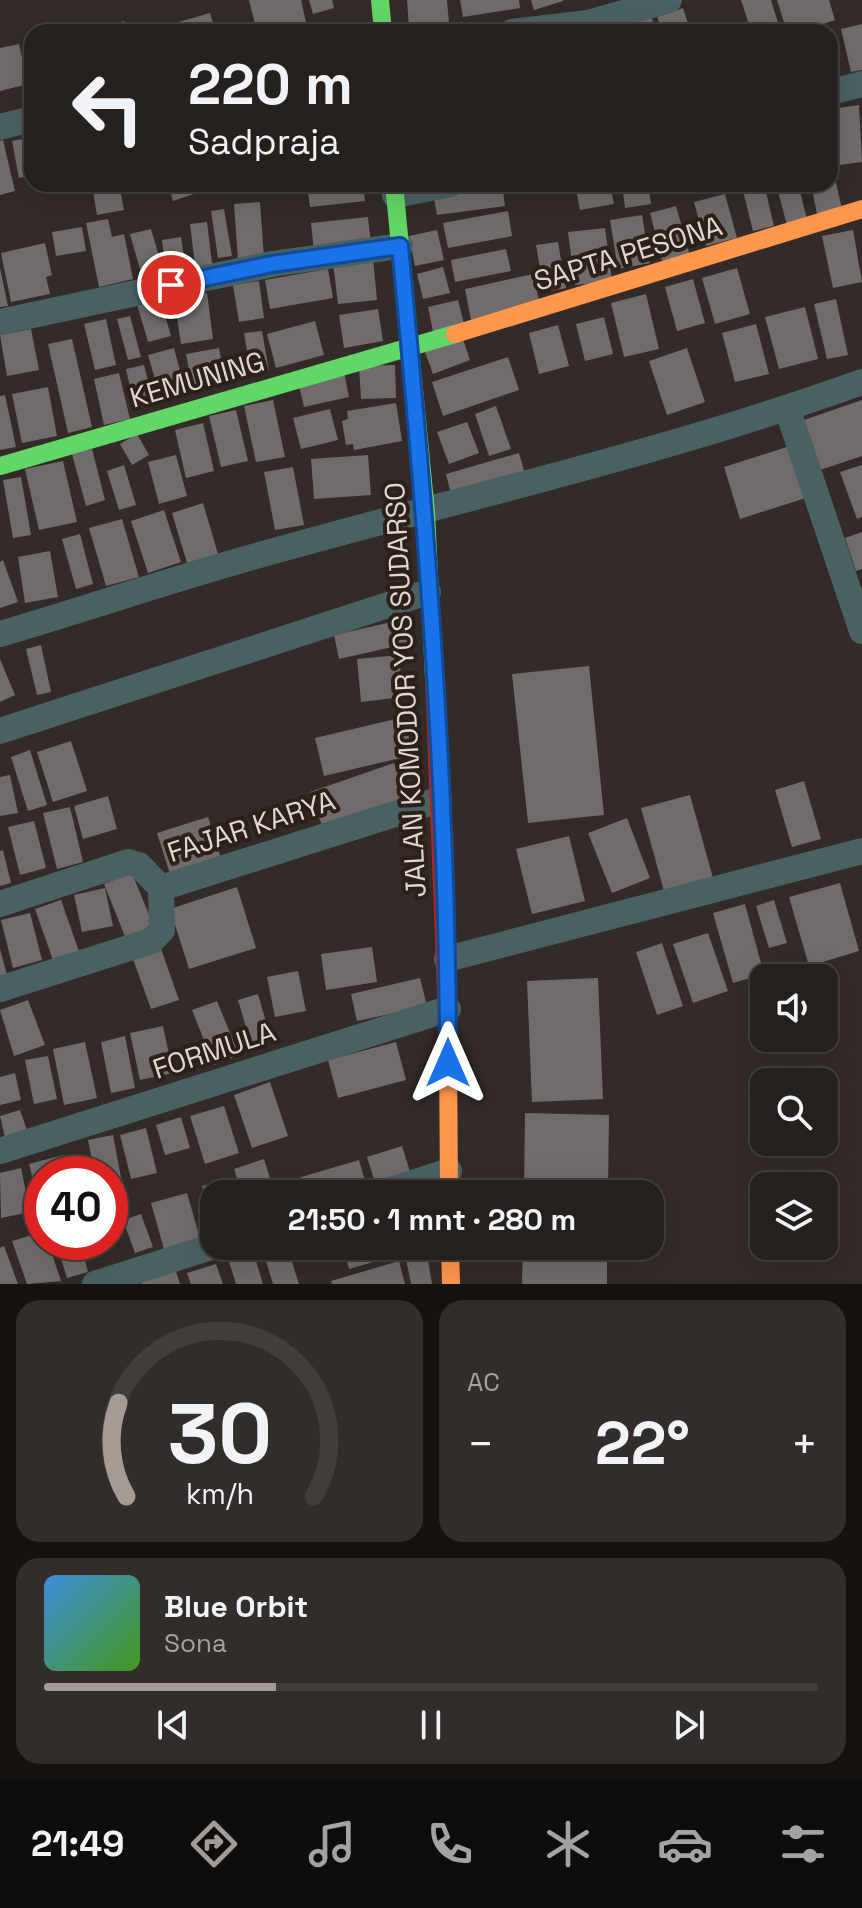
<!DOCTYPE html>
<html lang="id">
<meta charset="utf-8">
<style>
:root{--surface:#26201d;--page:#322d2a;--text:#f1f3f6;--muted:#a4a3a4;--line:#423e3b;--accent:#a29b96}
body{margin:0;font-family:"Space Grotesk",sans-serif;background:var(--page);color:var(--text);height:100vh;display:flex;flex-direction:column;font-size:30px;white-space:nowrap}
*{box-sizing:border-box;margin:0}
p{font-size:26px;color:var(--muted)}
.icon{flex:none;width:44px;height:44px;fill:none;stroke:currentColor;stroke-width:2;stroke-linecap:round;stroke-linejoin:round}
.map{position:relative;height:1284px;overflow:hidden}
.details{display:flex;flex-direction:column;gap:16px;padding:16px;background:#151210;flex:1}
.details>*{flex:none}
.top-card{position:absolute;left:24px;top:24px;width:814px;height:168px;border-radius:24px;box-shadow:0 8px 32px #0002,0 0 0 2px var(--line);background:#26201d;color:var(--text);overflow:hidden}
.buttons{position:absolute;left:750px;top:964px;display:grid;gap:16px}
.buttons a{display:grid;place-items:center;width:88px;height:88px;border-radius:16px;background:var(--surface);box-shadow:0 8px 32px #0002,0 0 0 2px var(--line);font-size:40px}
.speed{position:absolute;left:24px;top:1156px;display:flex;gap:16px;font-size:40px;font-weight:700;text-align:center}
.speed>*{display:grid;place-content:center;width:104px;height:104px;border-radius:50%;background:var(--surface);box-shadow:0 8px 32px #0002,0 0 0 2px var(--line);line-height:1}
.speed .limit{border:12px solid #d22;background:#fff;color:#111}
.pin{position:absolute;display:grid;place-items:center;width:68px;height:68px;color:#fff;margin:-34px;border:4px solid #fff;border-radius:50%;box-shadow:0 2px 8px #0007}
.me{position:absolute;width:88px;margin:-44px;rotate:0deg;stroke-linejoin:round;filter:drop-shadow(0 0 6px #0008)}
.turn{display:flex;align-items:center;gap:28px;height:168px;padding:0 32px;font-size:36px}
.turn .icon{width:104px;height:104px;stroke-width:2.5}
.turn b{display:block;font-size:56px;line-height:68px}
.big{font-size:60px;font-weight:800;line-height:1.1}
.details .tile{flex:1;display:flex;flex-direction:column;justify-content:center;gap:12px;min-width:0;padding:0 28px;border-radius:24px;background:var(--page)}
.details .dial{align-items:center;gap:0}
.dial svg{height:208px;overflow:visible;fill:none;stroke:var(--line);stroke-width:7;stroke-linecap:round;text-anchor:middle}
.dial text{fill:var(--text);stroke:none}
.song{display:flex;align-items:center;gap:24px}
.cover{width:96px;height:96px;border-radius:12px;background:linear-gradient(135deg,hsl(210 70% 55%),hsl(100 70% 35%))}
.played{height:8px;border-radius:4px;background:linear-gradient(90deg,var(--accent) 30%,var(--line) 30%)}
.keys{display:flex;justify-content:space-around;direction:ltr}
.heat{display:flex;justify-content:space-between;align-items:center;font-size:44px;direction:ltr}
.details .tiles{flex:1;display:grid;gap:16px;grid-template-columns:1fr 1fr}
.tile:last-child{grid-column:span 2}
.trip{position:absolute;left:200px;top:1180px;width:464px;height:80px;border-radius:24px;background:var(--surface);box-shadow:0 8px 32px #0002,0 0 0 2px var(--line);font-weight:800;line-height:80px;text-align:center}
.dock{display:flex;height:128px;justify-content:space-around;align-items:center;background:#0f0d0c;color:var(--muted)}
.dock .icon{width:56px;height:56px}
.dock .active{color:var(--accent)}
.dock b{font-size:36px;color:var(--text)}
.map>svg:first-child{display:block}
.building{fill:#726b6b}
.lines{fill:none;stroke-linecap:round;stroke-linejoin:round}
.street{stroke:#4a6163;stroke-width:26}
.fast{stroke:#63d668;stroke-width:18}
.slow{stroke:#ff974d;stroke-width:18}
.jam{stroke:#b3261e;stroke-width:18}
.route-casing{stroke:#114b97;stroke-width:20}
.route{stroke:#1a73e8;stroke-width:14}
.labels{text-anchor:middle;stroke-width:8;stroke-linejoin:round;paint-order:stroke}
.street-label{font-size:28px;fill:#ded7d2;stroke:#2c2019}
</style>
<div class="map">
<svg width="862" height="1284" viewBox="0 0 862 1284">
<rect width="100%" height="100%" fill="#322b27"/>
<path class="building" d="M249,0H301L307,27L287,32H257Z
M309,0H332L334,8L313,14Z
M407,0H447L449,23L409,27Z
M460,0H519L520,8L463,17Z
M531,0H563V1L534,10Z
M741,0H771L778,23L751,31Z
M777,0H829L835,20L799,32H787Z
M683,8L691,32H663L657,17Z
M210,13L216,32H178L175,23Z
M652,18L655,32H626L624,23Z
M124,21L127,32H90V31Z
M159,22L162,32H130V31Z
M862,24V70L851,72L841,29Z
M830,38L841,79L830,82Z
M19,44L28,84L0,91V48Z
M859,105L862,162L839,165L832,109Z
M32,137V175L19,178L12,141Z
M3,140L15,191L0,195V141Z
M831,161L842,209L817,214L811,184H830Z
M119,184L124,210L97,215L92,185Z
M168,184H198L200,192L173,201Z
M307,184H363L365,201L310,207Z
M502,184L505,206L437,215L433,193Z
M575,184H610L614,204L580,210Z
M622,184H648L651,204L625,208Z
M659,184H689L690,188L662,194Z
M764,184L774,226L753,231L742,187Z
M776,184H798L808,223L788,229Z
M725,194L737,238L706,246L694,202Z
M260,202L264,258L238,260L234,204Z
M676,206L690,256L663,264L650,213Z
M224,209L232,256L218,258L211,211Z
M508,211L512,236L448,248L443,223Z
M642,215L650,263L618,269L610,220Z
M368,217L371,245L314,252L311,223Z
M108,219L112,237L124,234L133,279L99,287L86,223Z
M207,222L213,271L196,273L190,224Z
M82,227L86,251L56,256L52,232Z
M605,228L612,281L575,285L568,232Z
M151,229L162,267L141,273L130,234Z
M437,230L444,260L415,266L409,236Z
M853,230L862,282L833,288L822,236Z
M181,237L187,275L167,278L162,240Z
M558,242L566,288L544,292L536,245Z
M45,243L52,275L46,277L50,294L11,302L1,253Z
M506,249L511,271L455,282L451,260Z
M373,259L377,300L338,304L333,263Z
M443,267L450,293L423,299L417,274Z
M0,268L8,306L0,307Z
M737,268L750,314L715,324L702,278Z
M328,269L333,298L270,309L265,280Z
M533,274L540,305L471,320L465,289Z
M693,279L705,323L677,331L665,287Z
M259,281L264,318L239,322L233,285Z
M207,293L213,339L181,344L174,297Z
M646,294L659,349L624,357L611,303Z
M160,298L171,336L148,342L137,304Z
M836,299L848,355L827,359L814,304Z
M458,300L464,324L433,332L428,307Z
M805,307L818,359L779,369L765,317Z
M378,309L383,341L344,348L339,315Z
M130,316L141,357L128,360L117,319Z
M604,317L613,354L585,361L576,324Z
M106,319L116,365L95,370L84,324Z
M315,321L324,355L276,368L267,334Z
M756,324L769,374L735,382L722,333Z
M558,325L569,366L539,374L529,333Z
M31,329L39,370L7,376L0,335Z
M262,331L269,371L251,374L244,333Z
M72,339L92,427L68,433L48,344Z
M463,339L470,360L433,374L425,352Z
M174,348L186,393L161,400L148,355Z
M219,348L225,380L192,386L186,354Z
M687,348L705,402L667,415L649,361Z
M508,357L519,390L443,416L432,382Z
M144,365L154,404L135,409L126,369Z
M395,365L396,398L361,399L359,366Z
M344,372L349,397L304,407L298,382Z
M119,373L130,419L104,425L94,379Z
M48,387L57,436L22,443L12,394Z
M5,395L16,447L0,450V396Z
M273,400L285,457L256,462L244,406Z
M862,400V456L817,471L801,421Z
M396,403L402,441L354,450L353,444L346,445L342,421L348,419L347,411Z
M496,406L511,449L489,456L475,414Z
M330,409L338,440L301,449L293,418Z
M236,410L248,461L221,467L209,416Z
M467,422L479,453L449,464L437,432Z
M203,423L214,471L186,478L175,430Z
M137,434L149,455L132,465L120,444Z
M793,445L809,497L740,519L724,467Z
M92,449L105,500L86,506L72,454Z
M519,453L525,474L451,494L446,474Z
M176,455L187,496L159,504L148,462Z
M368,455L371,495L314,499L311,459Z
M63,461L77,522L39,530L25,469Z
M124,465L136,505L119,510L107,471Z
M862,465V517L857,519L840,472Z
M293,467L304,525L275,530L264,472Z
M21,477L31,535L13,538L3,480Z
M203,503L218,554L187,563L172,513Z
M164,510L181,562L148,573L131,521Z
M122,519L139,577L106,586L89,528Z
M862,532V569L856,571L845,538Z
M80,534L93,584L76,589L62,539Z
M50,551L58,597L25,603L18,557Z
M3,560L18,602L0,608V562Z
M405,619L410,643L339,659L334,635Z
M41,645L51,692L37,695L26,649Z
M399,655L403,697L361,702L357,659Z
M0,659L15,695L0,702Z
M589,666L604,815L528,823L512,674Z
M404,717L413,755L324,776L315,738Z
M71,741L87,791L53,802L37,752Z
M30,750L47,805L28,811L11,757Z
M394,763L408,801L324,831L310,792Z
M10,775L18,813L0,816V777Z
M804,781L821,839L792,847L775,790Z
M690,795L713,878L664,891L641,808Z
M108,796L117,829L83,839L74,806Z
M70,807L83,862L57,869L43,813Z
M208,817L221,859L170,874L157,833Z
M627,818L650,878L612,893L588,833Z
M34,821L46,868L20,875L8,827Z
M569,836L585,901L532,914L516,849Z
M3,850L11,883L0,886V851Z
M132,873L156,932L128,944L104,884Z
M840,883L859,951L809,966L789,897Z
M237,887L256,948L189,969L170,909Z
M105,888L113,926L82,932L74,895Z
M61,900L81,957L55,966L35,909Z
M774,900L787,943L769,948L756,906Z
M745,904L764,974L733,983L713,913Z
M30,913L42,960L13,968L1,920Z
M708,933L728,991L693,1003L673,944Z
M662,943L683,1006L657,1015L636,952Z
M372,947L377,982L326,990L321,954Z
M0,949L7,975L0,977Z
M161,949L179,1000L151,1009L133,959Z
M298,971L306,1011L275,1017L267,977Z
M420,978L427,1006L357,1021L351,994Z
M598,978L603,1099L532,1102L527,981Z
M258,994L271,1039L251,1044L238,1000Z
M28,1000L45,1045L14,1056L0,1010Z
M217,1001L239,1055L214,1065L192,1010Z
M163,1026L173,1073L140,1080L130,1033Z
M125,1036L135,1088L111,1093L101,1042Z
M85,1042L97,1098L64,1105L53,1049Z
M396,1042L406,1080L338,1098L328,1060Z
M48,1056L57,1099L34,1104L25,1060Z
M15,1073L21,1100L0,1105V1077Z
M270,1082L288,1136L252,1148L234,1095Z
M224,1106L239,1153L205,1164L190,1116Z
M20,1110L30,1139L7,1146L0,1116Z
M525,1113L609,1115L608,1194H524Z
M181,1117L190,1148L165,1155L156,1125Z
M146,1128L157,1173L131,1179L120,1135Z
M113,1135L123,1188L110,1191V1174H95L88,1140Z
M402,1146L412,1178L377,1189L367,1157Z
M63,1155L68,1174H42L41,1210L29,1164Z
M264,1159L275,1194H242L234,1169Z
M359,1160L368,1191L302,1194L298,1178Z
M21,1168L30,1212L1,1218L0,1173Z
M230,1178L234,1194H214L213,1225L202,1186Z
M187,1193L200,1238L164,1249L151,1203Z
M141,1214L153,1247L135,1253L123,1220Z
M42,1232V1242H48L61,1281L27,1284L12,1241Z
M59,1242H83V1243L61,1250Z
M4,1246L18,1284H0V1248Z
M268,1246H287L299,1284H273L262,1248Z
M343,1246H395L398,1255L349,1269Z
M402,1246H429V1247L404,1253Z
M523,1246H607V1284H522Z
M82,1249L88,1272L67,1278L60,1255Z
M253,1251L263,1284H236L228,1258Z
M427,1255L432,1284H411L406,1259Z
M399,1261L405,1284H332L331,1281Z
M216,1264L223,1284H191L187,1273Z
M174,1265L180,1284H141L139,1277Z"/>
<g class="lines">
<path class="street" d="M512,32L588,23L669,0
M830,92L862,84
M0,127L32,119
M395,195L451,184
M0,322L272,264L400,246
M787,408L862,631
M0,634C85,609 170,580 256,556C458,499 664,453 862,382
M0,731L428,592
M0,904L128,862L139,865L161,888L439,800
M447,959L862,851
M0,989L151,941L162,930L161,888
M0,1151L448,1009
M378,1194L449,1171
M95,1284L214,1246"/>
<path class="fast" d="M380,0L383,32
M394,184L426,512L434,678
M0,466L455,334"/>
<path class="slow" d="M455,334L862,209
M448,1046L449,1194
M450,1246L451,1284"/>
<path class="jam" d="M434,678L448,1046"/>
</g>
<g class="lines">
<defs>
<path id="route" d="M171,285L272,264L400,246C426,518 448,791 448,1063"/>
</defs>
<use href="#route" class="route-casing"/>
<use href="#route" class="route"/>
</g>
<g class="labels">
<g class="street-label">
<text transform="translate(628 253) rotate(-17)" y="10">SAPTA PESONA</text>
<text transform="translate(197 379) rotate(-16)" y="10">KEMUNING</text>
<text transform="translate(405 690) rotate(-93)" y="10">JALAN KOMODOR YOS SUDARSO</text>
<text transform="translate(251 826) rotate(-18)" y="10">FAJAR KARYA</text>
<text transform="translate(214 1050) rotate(-18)" y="10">FORMULA</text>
</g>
</g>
</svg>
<div class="buttons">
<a><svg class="icon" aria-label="sound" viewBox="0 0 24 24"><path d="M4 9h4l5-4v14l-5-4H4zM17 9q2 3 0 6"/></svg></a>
<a><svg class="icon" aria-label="search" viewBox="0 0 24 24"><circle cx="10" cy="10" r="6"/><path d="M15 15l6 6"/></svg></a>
<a><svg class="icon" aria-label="layers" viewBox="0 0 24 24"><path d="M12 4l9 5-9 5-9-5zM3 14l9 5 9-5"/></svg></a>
</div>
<div class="speed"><div class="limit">40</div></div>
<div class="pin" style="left:171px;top:285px;background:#d93025"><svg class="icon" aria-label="arrive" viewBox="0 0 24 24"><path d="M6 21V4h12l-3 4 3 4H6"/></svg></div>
<svg class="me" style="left:448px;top:1063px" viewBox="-20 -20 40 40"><path d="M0-17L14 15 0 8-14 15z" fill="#1a73e8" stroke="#fff" stroke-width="4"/></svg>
<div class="trip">21:50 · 1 mnt · 280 m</div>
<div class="top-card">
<div class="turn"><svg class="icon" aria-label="left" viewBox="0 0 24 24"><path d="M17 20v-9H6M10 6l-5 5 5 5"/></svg><div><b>220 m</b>Sadpraja</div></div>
</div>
</div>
<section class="details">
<div class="tiles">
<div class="tile dial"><svg viewBox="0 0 100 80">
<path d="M14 69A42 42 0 1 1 86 69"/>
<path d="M14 69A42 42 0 0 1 11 33" stroke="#a29b96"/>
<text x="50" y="56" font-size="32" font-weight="700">30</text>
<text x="50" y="72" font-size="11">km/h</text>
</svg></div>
<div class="tile"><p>AC</p>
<div class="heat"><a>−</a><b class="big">22°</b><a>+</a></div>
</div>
<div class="tile">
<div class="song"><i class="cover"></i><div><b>Blue Orbit</b><p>Sona</p></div></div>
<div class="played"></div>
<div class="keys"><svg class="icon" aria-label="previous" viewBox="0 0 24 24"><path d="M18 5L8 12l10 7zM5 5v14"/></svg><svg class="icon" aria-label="pause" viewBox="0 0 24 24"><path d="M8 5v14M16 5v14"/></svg><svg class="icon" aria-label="next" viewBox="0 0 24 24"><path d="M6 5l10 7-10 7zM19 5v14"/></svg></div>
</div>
</div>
</section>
<nav class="dock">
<b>21:49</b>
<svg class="icon active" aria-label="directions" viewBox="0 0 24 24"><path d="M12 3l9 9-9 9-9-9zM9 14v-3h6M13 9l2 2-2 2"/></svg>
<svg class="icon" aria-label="music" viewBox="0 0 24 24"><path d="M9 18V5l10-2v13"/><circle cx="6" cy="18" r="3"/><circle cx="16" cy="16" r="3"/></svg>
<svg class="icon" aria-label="phone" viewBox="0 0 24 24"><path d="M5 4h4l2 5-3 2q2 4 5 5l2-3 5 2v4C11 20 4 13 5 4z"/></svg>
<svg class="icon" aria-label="climate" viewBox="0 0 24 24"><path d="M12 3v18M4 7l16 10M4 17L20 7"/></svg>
<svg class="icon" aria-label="car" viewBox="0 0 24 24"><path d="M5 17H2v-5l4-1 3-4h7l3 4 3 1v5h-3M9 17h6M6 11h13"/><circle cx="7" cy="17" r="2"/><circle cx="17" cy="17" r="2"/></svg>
<svg class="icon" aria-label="filters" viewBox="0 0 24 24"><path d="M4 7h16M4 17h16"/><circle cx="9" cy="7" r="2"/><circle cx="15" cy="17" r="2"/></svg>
</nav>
